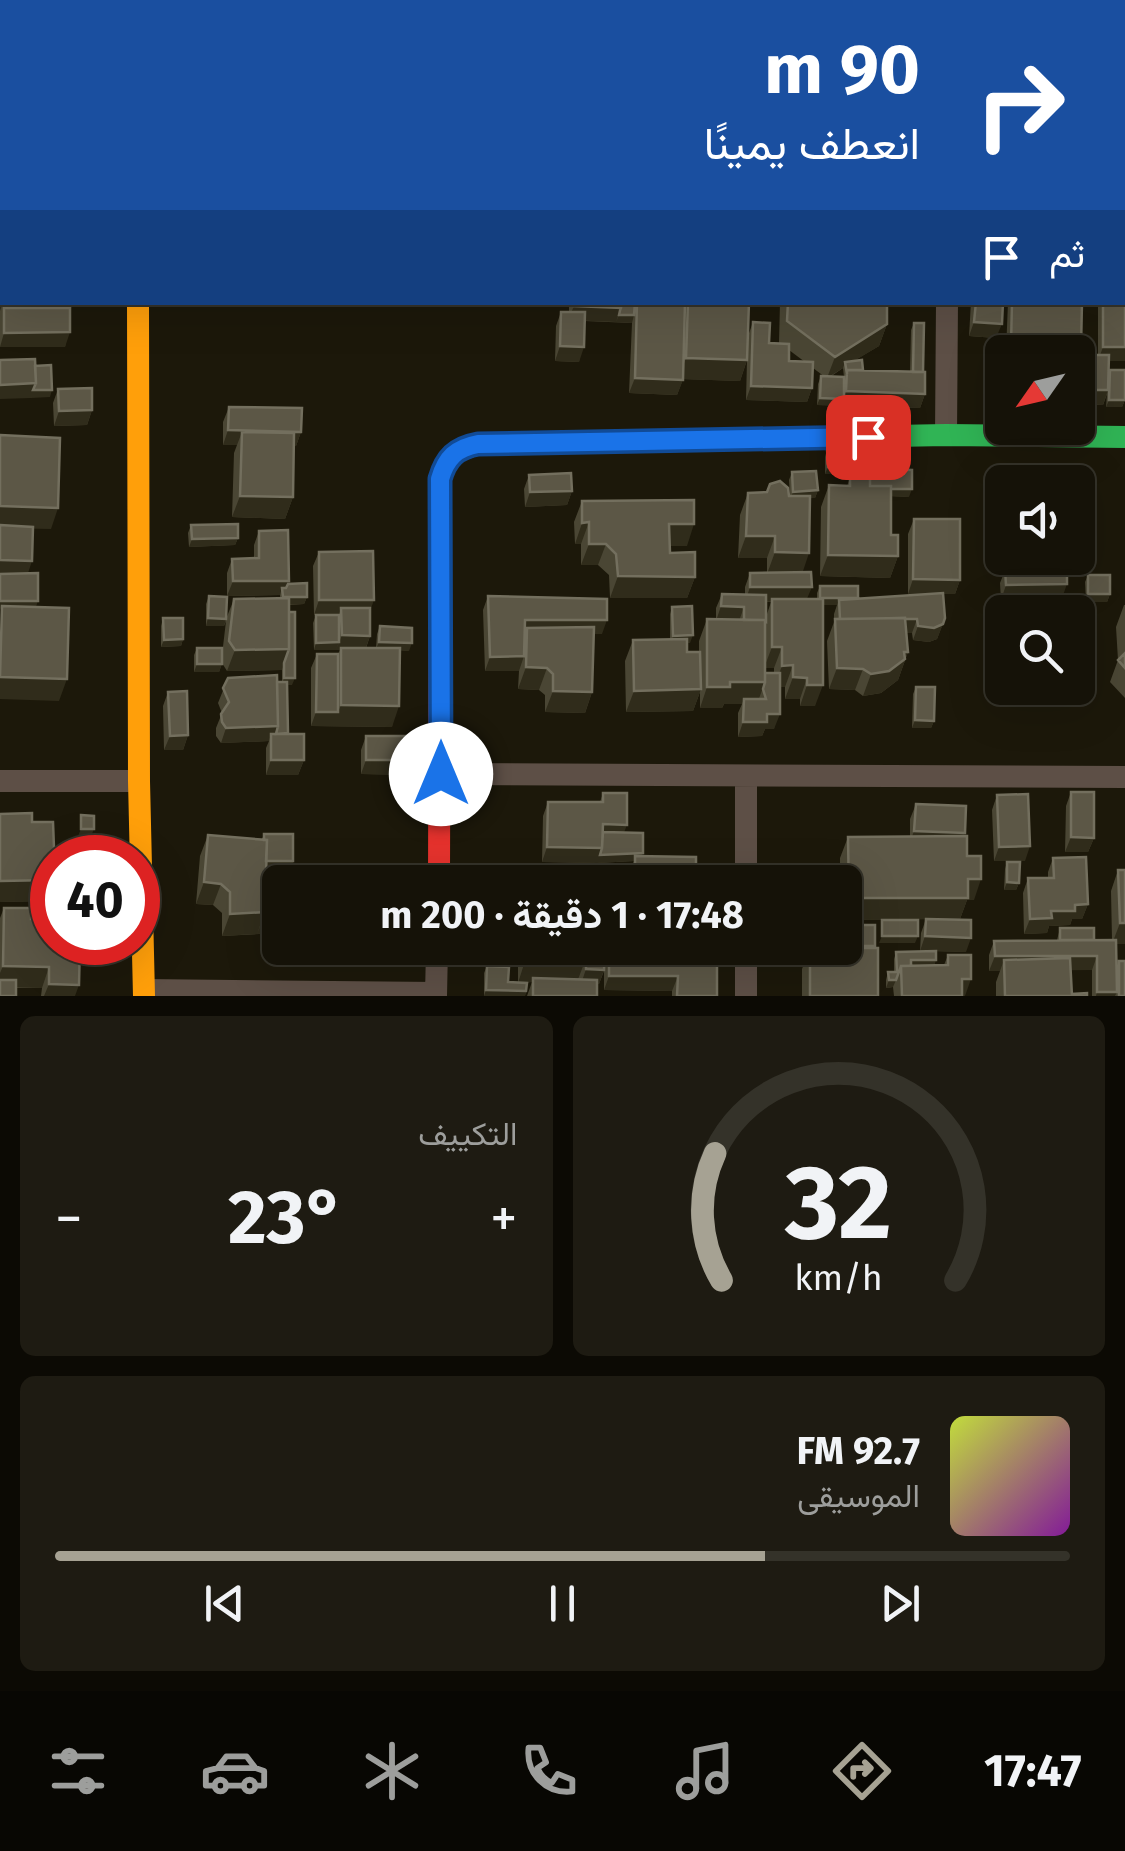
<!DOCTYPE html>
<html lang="ar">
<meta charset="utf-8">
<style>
:root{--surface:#151208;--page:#1e1b12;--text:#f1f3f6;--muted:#9d9e9c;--line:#343229;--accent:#a6a293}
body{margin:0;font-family:"Fira Sans",Vazirmatn,sans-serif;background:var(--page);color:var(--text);direction:rtl;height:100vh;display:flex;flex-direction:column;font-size:38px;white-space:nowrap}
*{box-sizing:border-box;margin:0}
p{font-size:32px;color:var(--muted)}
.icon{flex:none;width:55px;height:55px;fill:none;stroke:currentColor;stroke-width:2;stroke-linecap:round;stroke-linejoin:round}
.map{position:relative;height:996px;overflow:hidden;direction:ltr}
.details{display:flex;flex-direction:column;gap:20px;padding:20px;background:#0c0a04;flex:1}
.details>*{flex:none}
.hud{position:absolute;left:0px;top:0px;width:1125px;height:305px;box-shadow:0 10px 40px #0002,0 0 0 2px var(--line);direction:rtl;background:#1a4fa0;color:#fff;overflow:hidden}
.needle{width:65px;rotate:236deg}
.tools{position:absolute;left:985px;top:335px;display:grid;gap:20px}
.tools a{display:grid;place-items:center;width:110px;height:110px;border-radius:15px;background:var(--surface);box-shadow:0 10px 40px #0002,0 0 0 2px var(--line);font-size:50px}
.speed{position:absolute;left:30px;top:835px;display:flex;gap:20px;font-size:50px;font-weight:700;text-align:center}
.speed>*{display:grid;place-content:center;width:130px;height:130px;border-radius:50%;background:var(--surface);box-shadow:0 10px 40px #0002,0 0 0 2px var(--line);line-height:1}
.speed .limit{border:15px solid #d22;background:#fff;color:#111}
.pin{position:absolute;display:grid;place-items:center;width:85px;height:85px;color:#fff;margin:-42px;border-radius:20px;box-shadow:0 5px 15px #0006}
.me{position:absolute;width:110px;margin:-55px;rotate:0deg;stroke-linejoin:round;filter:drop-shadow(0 0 8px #0008)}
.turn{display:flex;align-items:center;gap:35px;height:210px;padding:0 40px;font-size:45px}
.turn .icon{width:130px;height:130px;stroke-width:2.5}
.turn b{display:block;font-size:70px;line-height:85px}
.then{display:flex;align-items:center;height:95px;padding:0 40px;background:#0003;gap:20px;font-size:38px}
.big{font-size:75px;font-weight:700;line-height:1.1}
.details .tile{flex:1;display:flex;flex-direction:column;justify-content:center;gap:15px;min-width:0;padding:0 35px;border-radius:15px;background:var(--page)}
.details .dial{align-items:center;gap:0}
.dial svg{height:260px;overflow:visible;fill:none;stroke:var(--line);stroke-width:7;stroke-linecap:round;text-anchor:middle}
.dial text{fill:var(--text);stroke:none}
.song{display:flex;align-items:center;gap:30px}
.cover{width:120px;height:120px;border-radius:15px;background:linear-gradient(135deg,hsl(70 70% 55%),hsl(290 70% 35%))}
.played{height:10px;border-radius:5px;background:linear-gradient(90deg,var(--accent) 70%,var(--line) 70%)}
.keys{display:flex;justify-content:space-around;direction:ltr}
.heat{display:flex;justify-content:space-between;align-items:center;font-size:55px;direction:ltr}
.details .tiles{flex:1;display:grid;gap:20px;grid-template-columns:1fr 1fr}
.tile:last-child{grid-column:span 2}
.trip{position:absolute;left:262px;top:865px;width:600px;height:100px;border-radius:15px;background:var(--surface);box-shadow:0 10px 40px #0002,0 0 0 2px var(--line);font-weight:700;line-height:100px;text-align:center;direction:rtl}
.tab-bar{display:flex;height:160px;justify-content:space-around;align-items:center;background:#080703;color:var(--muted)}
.tab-bar .icon{width:70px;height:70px}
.tab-bar .selected{color:var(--accent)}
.tab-bar b{font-size:45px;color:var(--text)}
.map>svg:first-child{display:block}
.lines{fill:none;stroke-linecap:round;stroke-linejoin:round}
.street{stroke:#5d4f46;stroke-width:22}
.fast{stroke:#30b455;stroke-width:22}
.slow{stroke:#ff9f0a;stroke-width:22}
.jam{stroke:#e5322d;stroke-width:22}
.wall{fill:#4a4634;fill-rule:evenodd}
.shaded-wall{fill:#302c1b}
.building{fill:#5c5746;stroke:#736f5e;stroke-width:2.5}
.route-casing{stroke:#114b97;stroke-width:25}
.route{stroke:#1a73e8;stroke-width:18}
</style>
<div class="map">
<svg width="1125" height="996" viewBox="0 0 1125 996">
<rect width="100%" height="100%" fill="#1c180a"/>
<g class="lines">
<path class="street" d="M1122,102L1125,103
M0,111H2
M946,435L947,302
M441,774L1125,777
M746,777V882
M0,781H139
M746,948V996
M144,990L436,993
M436,996L437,948"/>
<path class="fast" d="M0,30H2
M1122,44L1125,45
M445,465L458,451L478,444L946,435L1125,437"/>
<path class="slow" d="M138,302L139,781L144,996"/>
<path class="jam" d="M439,882L440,479L445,465"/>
</g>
<path class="wall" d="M0,239L2,302H72L65,347H0Z
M569,302H749L748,336L753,322L769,343H779L780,302H887V324L879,346L855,360L863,370L910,372L911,330L914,323L925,394L920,408L817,405L818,384L821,376L825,377L813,368L812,388L807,402L746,400L747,360L740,381L683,379L677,395L629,393L632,323L585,321L579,362L555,361L556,326L561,312H569ZM789,350L805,362L789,361ZM843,368L844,377H830Z
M971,302H1003L996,338L969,336Z
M1008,302H1082L1078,352H1006Z
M1098,302H1122L1125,361H1109V374L1125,400L1122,407H1106L1107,394L1103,405L1082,404L1083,369L1088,355H1098Z
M58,389L92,410L87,425L54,426L53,403Z
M229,407L301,432L296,446H294L293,497L285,519L232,517L234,453L237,445H223V422Z
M827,449L850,467L848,474H825V457Z
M865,468L909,497L891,496V535L898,556L890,578L820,576L821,507L829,485L847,486L850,478H862Z
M792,472L818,490L815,498H810L802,572L807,599H817V593L820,586L858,599L932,594H908V534L914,519L960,580L955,594H943L945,618L937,639L929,642L913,640L912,633H907L908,652L898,680L881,693L863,696L855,690L829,689L827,641L834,622V614L837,605H823L815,706H800V699H785V687H780L774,729H765L762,736L738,737V713L742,704H724L722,708H700V692L693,711L626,712L625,661L633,640L670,639V614L672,607L690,643H687V652H699V641L707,619H716V608L722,594H745V587L750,573L767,572V558H738L740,515L748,493L790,496L789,480ZM766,602H771L766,617ZM765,668H774V673H765Z
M529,475L572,491L567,505L525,507L524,489Z
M1002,495V558H1060L1057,568L1062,598L1001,600L1000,583L1004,573H999L997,511Z
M582,501L687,546H669L670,553L695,577L687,598H610L609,575L598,565H581V544H575L574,522Z
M191,525L238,538L235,545L189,547L188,533Z
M259,531L288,584L307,597L304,604L289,605L292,685H287L288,734L304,760L298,775H266V748L269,741L221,743L216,736V728L222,713L218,703L228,678L282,682V670L227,671L222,663L219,672H194V655L197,648L222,655L226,621L224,626H206V604L209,596L226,619L234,599L280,598V595L227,596V573L232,559L254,558V545Z
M319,552L370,609V636L366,648H376L377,634L380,626L409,651L400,650L392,727L311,726V668L317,654H338L340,650H314L313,623L316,615L339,614L314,615L313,566Z
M1088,575L1110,594L1107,602H1086L1085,582Z
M488,596L602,634H593L592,692L585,713L545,712V695L539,690L518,689L519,671H485L483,610Z
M1124,605H1125V698L1110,682L1118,660L1116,627Z
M163,618L183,639L181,646L161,647V626Z
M916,687L934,721L931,728H912L913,694Z
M168,692L188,735L183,750H164L163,706Z
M366,736L423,760L417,775L361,774V750Z
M1071,792L1094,838L1088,852H1065L1066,806Z
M603,793L624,832L642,856L696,882H627V878L634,861L597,863L542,862L543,816L548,802H600Z
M997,795L1025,861H994L992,810Z
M916,804L964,836L974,900H967L960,919L966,952L936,951L934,965H944L948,955L965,996H894L893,987L886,988V980L888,972H894V959L896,952L920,951L921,933L926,919L845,920V882H840V858L848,837L910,836V819Z
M0,814L32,822L52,858V942L75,996H41L42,988H16L0,996V918L4,908L31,919H39L45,901L0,902Z
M264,834L293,861L288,875L266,876V883L279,933L222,936V913L213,905L196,904L200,856L208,835L262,839Z
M1053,858L1088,904L1082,919H1072L1070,925L1049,926L1047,933L1024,934L1023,893L1028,878H1048V872Z
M1007,862L1019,883L1016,890H1004L1005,869Z
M1118,870H1125V944H1116V968L1119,961L1125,960V996H1092V970H1070L1072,994L1087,996H996V982L1000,971H989V955L994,941L1057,940L1060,928L1094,940H1112L1111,891Z
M518,948H605L604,959L607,952H627V948H717V996H672V991L604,990V971L599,984H597V996H527L532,982L518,983Z
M783,948H874L878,996H786H802V969L808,953H783Z
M487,966L508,982L526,991L525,996H484V973Z"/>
<path class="shaded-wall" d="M1122,268H1125V282H1122Z
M0,293H2L3,302L0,311Z
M6,302H72L65,323L4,308Z
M574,306L621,308L616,322L568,320Z
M619,315H634L632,323L616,322Z
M974,322L1002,324L996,338L969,336Z
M887,324L879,346L846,366L845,362L843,368L827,378L835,357Z
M70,332L65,347H0L4,333Z
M1011,345L1081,348L1078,357V352H1008Z
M560,346L584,347L579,362L555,361Z
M1103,347H1125V361H1098Z
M686,358L747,360L740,381L678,379Z
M635,378L683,380L677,395L629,393Z
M36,383L31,398L0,399V385Z
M751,386L812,388L807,402L746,400Z
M33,390H52L50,397L31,398Z
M1088,390H1108L1103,405L1082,404Z
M846,391L925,394L920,408L817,405L820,398L844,399Z
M1109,400H1125L1122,407H1106Z
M92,410L87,425L54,426L59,411Z
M228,430L301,432L296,446L241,445L242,432L237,445H223Z
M828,467H850L848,474H825Z
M886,489H912L909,497L884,496Z
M818,490L815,498L790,499L793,492Z
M572,491L567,505L525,507L530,492Z
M240,496L293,497L285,519L232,517Z
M0,506L58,508L51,529L0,528Z
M589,522L581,544H575L582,523Z
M669,524H694L687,546H661Z
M746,536H775L767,558H738Z
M238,538L235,545L189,547L192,539Z
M589,544H606L598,565H581Z
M775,552L809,553L802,574H767Z
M828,555L898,556L890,578L820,576Z
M1005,558H1060L1056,571L1005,569L1004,573H999Z
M0,560L32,561L27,576L0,575Z
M618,576L695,577L687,598H610Z
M913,579L960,580L955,594H908Z
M233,581H289L284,595L282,588L280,595L227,596Z
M1067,584L1062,598L1001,600L1006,585Z
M750,587H812L806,601L745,602Z
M1088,594H1110L1107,602H1086Z
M283,597H307L304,604L280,605Z
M820,598H858L839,600L837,605H817Z
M319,600H374L369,614L341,608L339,614L314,615Z
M0,601H38L33,615L2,606L0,610Z
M721,606L744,607L739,621H716Z
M208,618L226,619L224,626H206Z
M917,619L912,633L835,634L840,620Z
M525,620H607L602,634L527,635V628L524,635Z
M943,624L937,639L929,642L913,640L918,626Z
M342,635L370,636L365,650H336Z
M693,635L690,643H671L673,636Z
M183,639L181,646L161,647L164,640Z
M339,642L336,650H314L316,643Z
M379,642L412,643L409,651L376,649Z
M772,647H782L774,668H764Z
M289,649L282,670L227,671L235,650Z
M904,652H908L898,680L881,693L863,696L871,674Z
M524,656L519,671H485L490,657Z
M197,664H222L219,672H194Z
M793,665L785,687H774L782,666Z
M526,667L547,668L539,690L518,689Z
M837,668L863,669L855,690L829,689Z
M0,677L67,679L59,701L0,699Z
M793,677L807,678L800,699H785Z
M284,678H295L292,685H282Z
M730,682H765L757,704L744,699L742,704H724L722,708H700L707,687Z
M807,685H823L815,706H800Z
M701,689L693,711L626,712L634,691Z
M553,691L592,692L585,713L545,712Z
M341,705L399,706L392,727L311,726L316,712H338Z
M767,714H780L774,729H765L762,736L738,737L743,722Z
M915,720L934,721L931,728H912Z
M278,726L271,741V734L269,741L221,743L226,728Z
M188,735L183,750H164L170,736Z
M271,760H304L298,775H266Z
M366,760H423L417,775L361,774Z
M603,824L627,825L621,840L600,832Z
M81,829H94L91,836H78Z
M914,831L965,833L960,848L909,845Z
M1071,837L1094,838L1088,852H1065Z
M1030,846L1025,861H994L999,847Z
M547,847L602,848L643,853L640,860L635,856L634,861L597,863L542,862Z
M264,861H293L288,875L259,876Z
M968,879H981L974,900H967L960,919L845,920V908L849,898Z
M52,880V901L0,902V881Z
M204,882L221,884L213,905L196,904Z
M1007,882L1019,883L1016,890H1004Z
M1088,904L1082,919H1072L1070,925L1049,926L1047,933L1024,934L1030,919L1075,905Z
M265,912L257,934L222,936L230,914Z
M263,919H280L279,933L257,934Z
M1120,923H1125V944H1112Z
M882,936H918L915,943H879Z
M925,936L971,938L966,952L920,951Z
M631,948H677L673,960H627Z
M785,948H810L808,953H783Z
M995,956H1097L1092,970L1004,971V960L1000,971H989Z
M911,960H936L934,967L909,968Z
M525,961H585L577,982L533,978L532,982L518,983Z
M3,966L49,967L42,988L0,987V973Z
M586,969L604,970L599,984H581Z
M609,976H678L672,991L604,990Z
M962,979H971L965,996H955Z
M889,980H896L893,987L886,988Z
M49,984L79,985L75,996H44Z
M486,990L526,991L525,996H484Z
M1097,992H1117L1115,996H1096Z"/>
<path class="building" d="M1122,230H1125V268H1122Z
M0,239H2V293H0Z
M1122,289H1125V347H1103V302H1122Z
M574,302H622L621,308L574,306Z
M622,302H635L634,315H619Z
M637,302H685L683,380L635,378Z
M688,302H749L747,360L686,358Z
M788,302H887V324L835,357L787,321Z
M976,302H1003L1002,324L974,322Z
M1012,302H1082L1081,348L1011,345Z
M4,308H70V332L4,333Z
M561,312H585L584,347L560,346Z
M753,322L770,323L769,343L789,344V361L813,362L812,388L751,386Z
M914,323H924L923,372H913Z
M1088,355H1109L1108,390H1088Z
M35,359L36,383L0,385V360Z
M862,360L863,370H847V374L845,362Z
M51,365L52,390H33L36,383L35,366Z
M847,370L925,372V394L846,391Z
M1110,370H1125V400H1109Z
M821,376L844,377V399L820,398Z
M92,388V410L59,411L58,389Z
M229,407L302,408L301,432L228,430Z
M242,432L294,433L293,497L240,496Z
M0,435L60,438L58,508L0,506Z
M827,449H850V467H828Z
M865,468L912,470V489H891V486H870V478H865Z
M816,471L818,490L793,492L792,472Z
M571,473L572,491L530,492L529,475Z
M850,478H870V486H891V535H898V556L828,555L829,485L850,486Z
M780,481L788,488L789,496H810L809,553L775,552V536H746L748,493L767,492L770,484Z
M694,500V524H669L670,553L695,552V577L618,576L616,554L606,544H589V522L582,523V501Z
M914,519H960V580L913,579Z
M238,524V538L192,539L191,525Z
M0,525L33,527L32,561L0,560Z
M288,530L289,581H233L232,559L259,558V531Z
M373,551L374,600H319V552Z
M1067,568V584L1006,585L1005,569Z
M811,572L812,587H750V573Z
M38,573V601H0V574Z
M1088,575H1110V594H1088Z
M307,583V597H283L282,588H286L288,584Z
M820,586H858V598H820Z
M943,593L945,618L943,624L934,628L918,626L917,619H905V618L840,619L839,600Z
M722,594L766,595V621L765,620H744V607L721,606Z
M209,596L227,597L226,619L208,618Z
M488,596L607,599V620H525L524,656L490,657Z
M289,598V649L235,650L229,641L234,599Z
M772,599H823V685H807V678L793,677V665L782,666V647H772Z
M2,606L69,608L67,679L0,677Z
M692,606L693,635L673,636L672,607Z
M341,608H370V636L342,635Z
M289,612H295V678H284V663L289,649Z
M316,615H339V642L316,643Z
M163,618H183V639L164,640Z
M905,618L908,652H904L905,659L889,671L871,674L863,669L837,668L835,619Z
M707,619L765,620V682H730V687H707Z
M380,626L412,628V643L379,642Z
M594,627L592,692L553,691V674L547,668L526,667L527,628Z
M687,639V652H700L701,689L634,691L633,640Z
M197,648H222V664H197Z
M341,648H400L399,706L341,705Z
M1125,653V668L1118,660Z
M317,654H338V712H316Z
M765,673H780V714H767V722H743L744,699H766L763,689L765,682Z
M277,675L278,726L226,728L222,722L221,714L229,702L223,688L228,678Z
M277,682H287L288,733L276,734L278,726Z
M916,687H935L934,721L915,720Z
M187,691L188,735L170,736L168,692Z
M271,734H304V760H271Z
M366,736H423V760H366Z
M1071,792H1094V838L1071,837Z
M603,793H627V825L603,824L602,848L547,847L548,802H603Z
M1028,794L1030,846L999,847L997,795Z
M916,804L966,806L965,833L914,831Z
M32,813V822H53L54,848H65V858H52V880L0,881V814Z
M81,815L94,816V829H81Z
M603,832L643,833V853L600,855L602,848Z
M264,834H293V861H266L267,840H264Z
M208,835L267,840L265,912L230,914V892L221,884L204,882Z
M967,836V856H981V879H968V898H849L848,837Z
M635,856L696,857V882H635Z
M1086,857L1088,904L1075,905V911H1051L1052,918L1030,919L1028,878H1054L1053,858Z
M1007,862H1020L1019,883L1007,882Z
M489,866L511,867V882H488Z
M1118,870H1125V923H1120Z
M280,882V919H263L265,912L266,883L284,882Z
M46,898L52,899V942H80L79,985L49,984V967L3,966L4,908H32L31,919H46Z
M926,919L971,920V938L925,936Z
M882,920H918V936H882Z
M845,925H875V946H845Z
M1060,928H1094V940H1060Z
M1116,940L1117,992H1097V956H995L994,941Z
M525,948H585V961H525Z
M586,948H605L604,970L586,969Z
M678,948H717V996H677L678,976H609V958L677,959Z
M810,948H878V996H810Z
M936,951V960H911V966H901L896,980H889L888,972H897L896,952Z
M607,952L657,953V959L609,958L606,965Z
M948,955H971V979H962V996H902L901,966L948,965Z
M1070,958L1072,996H1005L1004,960Z
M1119,961H1125V996H1119Z
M487,966L509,967L508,982L527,983L526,991L486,990Z
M533,978L597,980V996H533Z
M0,980H16V996H0Z
M1087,993V996H1072V994Z"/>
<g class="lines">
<defs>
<path id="route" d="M441,774L440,479C446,458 456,448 478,444L868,437"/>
</defs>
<use href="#route" class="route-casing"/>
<use href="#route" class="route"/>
</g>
</svg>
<div class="tools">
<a><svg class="needle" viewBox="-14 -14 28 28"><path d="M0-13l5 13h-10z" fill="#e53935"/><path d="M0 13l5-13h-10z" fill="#9d9e9c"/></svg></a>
<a><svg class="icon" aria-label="sound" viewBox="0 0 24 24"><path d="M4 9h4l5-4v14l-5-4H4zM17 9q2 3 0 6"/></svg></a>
<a><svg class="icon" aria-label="search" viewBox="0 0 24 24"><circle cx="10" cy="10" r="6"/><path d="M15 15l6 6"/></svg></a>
</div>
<div class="speed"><div class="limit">40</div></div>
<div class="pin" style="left:868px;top:437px;background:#d93025"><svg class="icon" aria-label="arrive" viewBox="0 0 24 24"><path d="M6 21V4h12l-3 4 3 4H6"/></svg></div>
<svg class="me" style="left:441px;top:774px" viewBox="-20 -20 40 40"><circle r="19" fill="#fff"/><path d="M0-13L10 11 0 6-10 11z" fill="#1a73e8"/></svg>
<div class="trip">17:48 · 1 دقيقة · 200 m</div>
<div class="hud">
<div class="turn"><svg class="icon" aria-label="right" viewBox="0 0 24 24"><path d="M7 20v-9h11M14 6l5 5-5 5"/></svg><div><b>90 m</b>انعطف يمينًا</div></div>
<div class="then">ثم<svg class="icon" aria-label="arrive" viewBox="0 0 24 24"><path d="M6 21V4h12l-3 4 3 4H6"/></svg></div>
</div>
</div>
<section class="details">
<div class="tiles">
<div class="tile dial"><svg viewBox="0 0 100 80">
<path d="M14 69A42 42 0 1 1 86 69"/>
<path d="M14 69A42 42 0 0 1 12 30" stroke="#a6a293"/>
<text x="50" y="56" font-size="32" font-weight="700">32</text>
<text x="50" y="72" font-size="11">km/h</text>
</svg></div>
<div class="tile"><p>التكييف</p>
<div class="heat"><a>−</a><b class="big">23°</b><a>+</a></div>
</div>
<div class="tile">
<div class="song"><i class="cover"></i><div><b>92.7 FM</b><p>الموسيقى</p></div></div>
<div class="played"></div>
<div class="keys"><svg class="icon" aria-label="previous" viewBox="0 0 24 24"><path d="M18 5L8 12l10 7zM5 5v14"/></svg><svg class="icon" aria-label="pause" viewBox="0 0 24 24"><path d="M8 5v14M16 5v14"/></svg><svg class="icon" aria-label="next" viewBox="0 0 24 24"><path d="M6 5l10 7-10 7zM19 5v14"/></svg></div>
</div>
</div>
</section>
<nav class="tab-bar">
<b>17:47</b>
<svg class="icon selected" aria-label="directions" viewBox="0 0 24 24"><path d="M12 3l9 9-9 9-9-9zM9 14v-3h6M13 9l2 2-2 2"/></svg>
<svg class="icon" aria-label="music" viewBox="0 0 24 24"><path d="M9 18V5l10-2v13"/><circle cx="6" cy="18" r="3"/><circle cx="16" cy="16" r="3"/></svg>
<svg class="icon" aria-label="phone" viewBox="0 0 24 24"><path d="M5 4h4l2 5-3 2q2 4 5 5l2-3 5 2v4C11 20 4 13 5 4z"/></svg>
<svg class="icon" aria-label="climate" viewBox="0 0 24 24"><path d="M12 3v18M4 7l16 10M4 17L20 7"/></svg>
<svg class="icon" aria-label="car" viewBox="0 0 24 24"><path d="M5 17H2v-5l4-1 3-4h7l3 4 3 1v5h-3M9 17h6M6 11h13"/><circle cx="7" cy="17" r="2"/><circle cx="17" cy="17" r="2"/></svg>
<svg class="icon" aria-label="filters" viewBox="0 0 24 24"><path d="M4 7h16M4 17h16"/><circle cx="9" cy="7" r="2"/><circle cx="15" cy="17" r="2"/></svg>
</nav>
